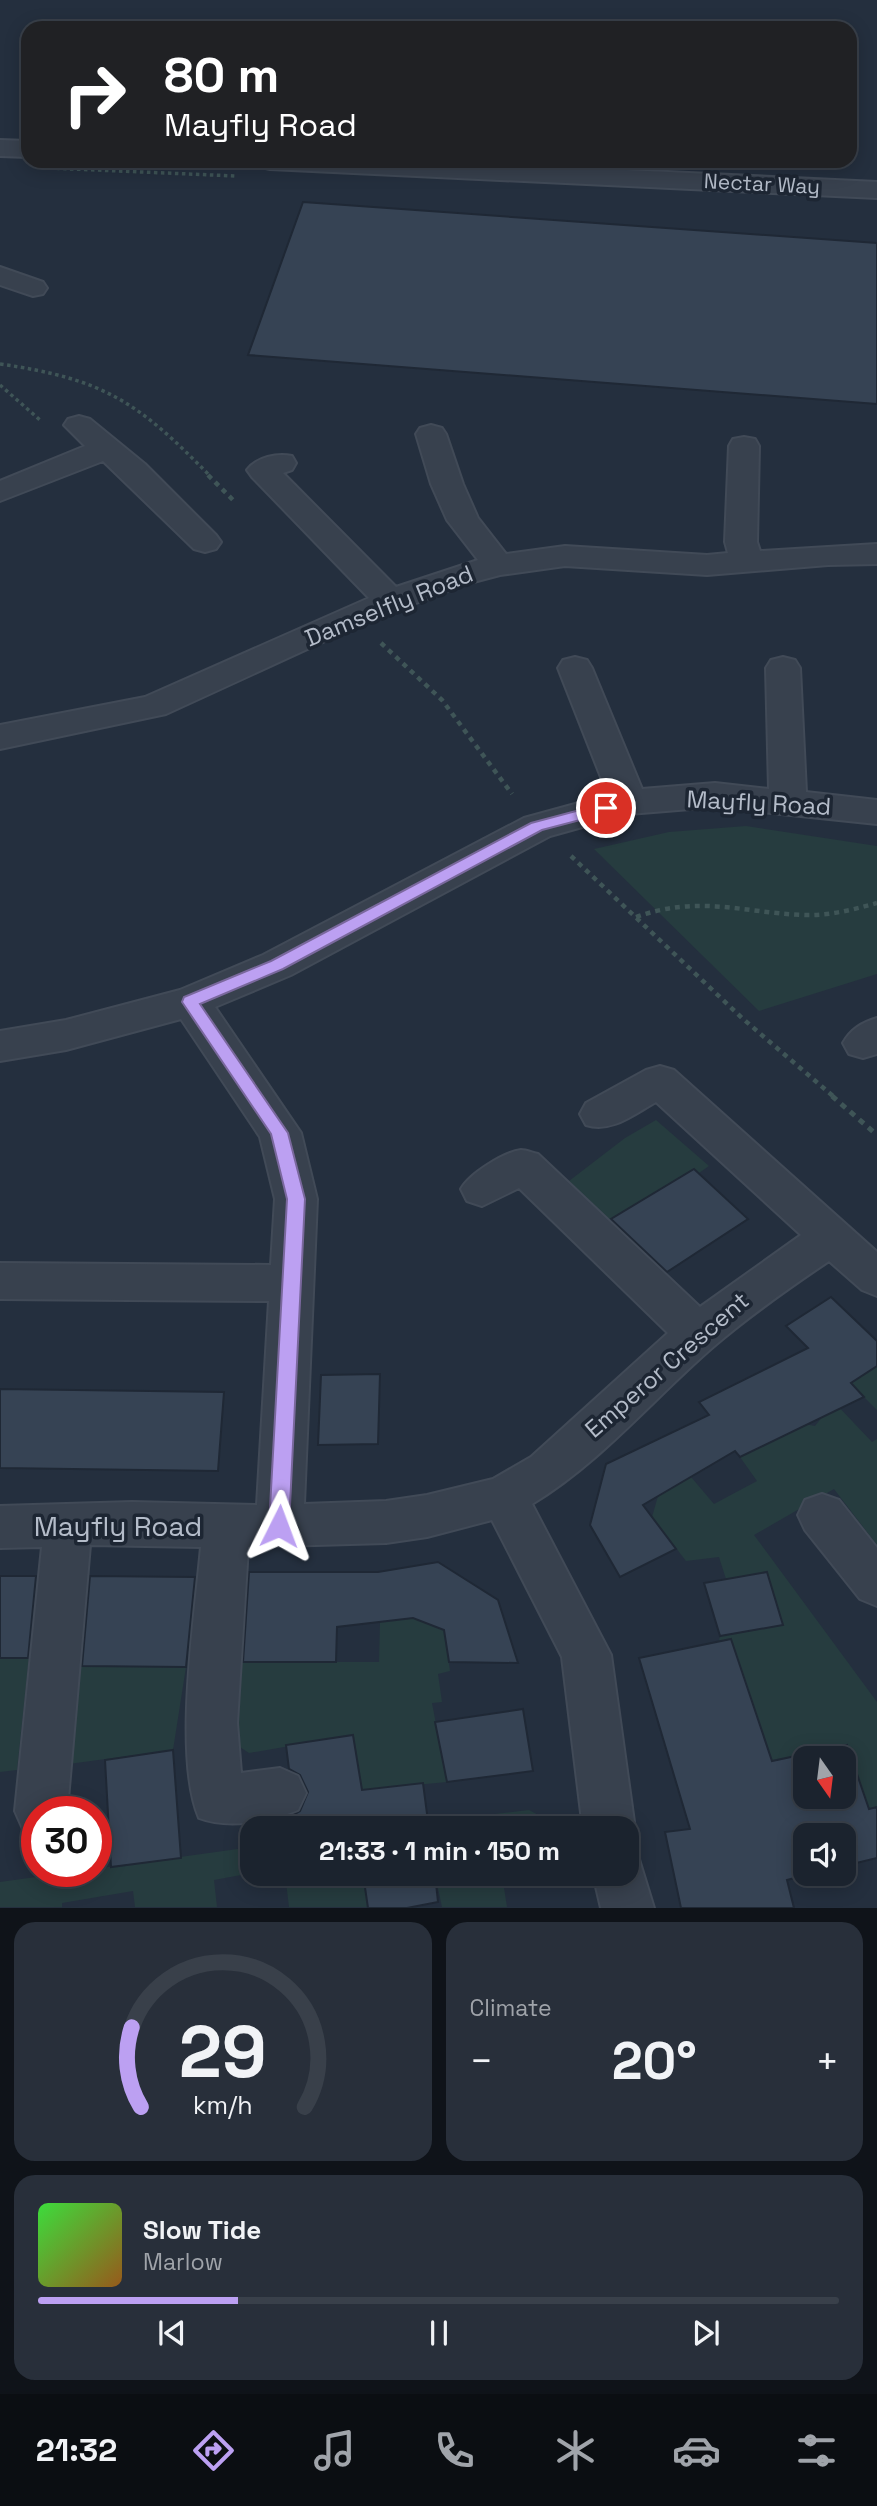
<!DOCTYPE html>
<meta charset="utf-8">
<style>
:root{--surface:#1b232e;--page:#282f3a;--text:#f1f3f6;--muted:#a0a4aa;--line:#39404a;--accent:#bca0f2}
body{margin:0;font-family:"Space Grotesk",sans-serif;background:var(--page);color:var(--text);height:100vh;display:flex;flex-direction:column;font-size:26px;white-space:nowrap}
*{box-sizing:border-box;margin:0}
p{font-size:23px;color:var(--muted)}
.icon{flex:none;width:38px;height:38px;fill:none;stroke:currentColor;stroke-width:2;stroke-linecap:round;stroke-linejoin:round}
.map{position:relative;height:1908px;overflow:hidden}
.sheet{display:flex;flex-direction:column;gap:14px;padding:14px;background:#0f1319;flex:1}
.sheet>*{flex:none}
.top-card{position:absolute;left:21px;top:21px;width:836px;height:147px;border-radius:21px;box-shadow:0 4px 18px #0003,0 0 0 2px var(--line);background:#202124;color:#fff;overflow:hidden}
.needle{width:46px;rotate:166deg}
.buttons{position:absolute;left:793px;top:1746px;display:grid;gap:14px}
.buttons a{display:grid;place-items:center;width:63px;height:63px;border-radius:14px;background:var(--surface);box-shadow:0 4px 18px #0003,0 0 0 2px var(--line);font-size:35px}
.speed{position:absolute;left:21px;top:1796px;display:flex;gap:14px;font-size:35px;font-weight:700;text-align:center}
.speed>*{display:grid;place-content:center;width:91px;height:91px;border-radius:50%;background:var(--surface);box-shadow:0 4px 18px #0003,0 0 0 2px var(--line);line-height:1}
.speed .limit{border:10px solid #d22;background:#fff;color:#111}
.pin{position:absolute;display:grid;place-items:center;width:60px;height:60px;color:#fff;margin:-30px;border:4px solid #fff;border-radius:50%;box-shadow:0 2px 7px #0007}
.me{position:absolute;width:77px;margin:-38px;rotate:3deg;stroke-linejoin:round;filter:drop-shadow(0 0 5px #0008)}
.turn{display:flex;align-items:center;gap:24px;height:147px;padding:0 28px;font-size:32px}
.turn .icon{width:91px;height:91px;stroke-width:2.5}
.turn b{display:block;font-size:49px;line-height:60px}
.big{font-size:52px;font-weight:600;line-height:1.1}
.sheet .tile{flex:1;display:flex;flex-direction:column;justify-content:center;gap:10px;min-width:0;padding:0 24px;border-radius:21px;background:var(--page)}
.sheet .dial{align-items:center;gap:0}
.dial svg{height:182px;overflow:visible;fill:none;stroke:var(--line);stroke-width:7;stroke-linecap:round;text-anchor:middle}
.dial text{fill:var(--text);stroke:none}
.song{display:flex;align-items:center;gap:21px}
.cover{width:84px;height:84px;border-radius:10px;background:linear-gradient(135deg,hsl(120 70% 55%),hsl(30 70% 35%))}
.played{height:7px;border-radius:4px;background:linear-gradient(90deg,var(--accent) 25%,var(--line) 25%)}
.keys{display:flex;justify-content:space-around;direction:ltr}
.heat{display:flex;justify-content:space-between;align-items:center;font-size:38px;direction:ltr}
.sheet .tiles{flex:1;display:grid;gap:14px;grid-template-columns:1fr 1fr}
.tile:last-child{grid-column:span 2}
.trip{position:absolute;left:240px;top:1816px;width:399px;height:70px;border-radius:21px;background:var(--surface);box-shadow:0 4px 18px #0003,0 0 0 2px var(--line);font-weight:600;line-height:70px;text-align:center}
.tabs{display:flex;height:112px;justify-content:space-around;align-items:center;background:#0b0e12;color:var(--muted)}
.tabs .icon{width:49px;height:49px}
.tabs .current{color:var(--accent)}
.tabs b{font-size:32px;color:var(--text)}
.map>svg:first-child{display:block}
.green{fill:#263c3f}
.building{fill:#364354;stroke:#1f2835;stroke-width:2;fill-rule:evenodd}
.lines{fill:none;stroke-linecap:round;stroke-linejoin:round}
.minor-casing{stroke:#414a57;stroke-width:4}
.path-far2{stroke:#3f5557;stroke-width:3.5;stroke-dasharray:3.5 3.5;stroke-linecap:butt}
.path-far1{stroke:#3f5557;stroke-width:4.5;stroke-dasharray:5 5;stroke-linecap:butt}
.path{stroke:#3f5557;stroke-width:5;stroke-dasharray:6 6;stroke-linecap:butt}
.minor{fill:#38414e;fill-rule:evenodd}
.route{fill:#bca0f2;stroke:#7a689d;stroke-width:2}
.labels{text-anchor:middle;stroke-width:7;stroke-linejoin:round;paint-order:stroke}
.far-street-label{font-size:21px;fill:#b4bcc9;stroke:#1d2633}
.street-label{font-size:24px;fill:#b4bcc9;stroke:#1d2633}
.near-street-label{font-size:28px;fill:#b4bcc9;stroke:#1d2633}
</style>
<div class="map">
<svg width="877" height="1908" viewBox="0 0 877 1908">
<rect width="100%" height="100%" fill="#242f3e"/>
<path class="green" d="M746,826L877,846V974L759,1011L594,849L669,832Z
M656,1120L709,1166L699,1173L693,1169L606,1222L572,1195L569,1181L625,1138Z
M877,1366V1410L856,1389L847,1386Z
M834,1402L872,1442L877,1439V1545L834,1489L754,1535L877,1702V1829L844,1797V1779L857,1776L847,1745L771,1762L730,1640L719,1641L720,1636L783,1625L767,1572L726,1579L719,1557L686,1561L652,1517L658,1496L691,1477L714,1504L757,1481L740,1457L804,1424L815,1426Z
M422,1617L444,1630L450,1671L438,1674L442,1702L432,1703L447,1782L362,1790L353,1735L249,1753L226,1738L227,1662H379L380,1622Z
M0,1658H29L17,1770L0,1772Z
M77,1666L186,1667L173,1750L61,1765Z
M529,1810L542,1817L545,1829H363Z
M252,1847V1873L214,1880L217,1907H135L133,1891L62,1903V1907H0V1882Z
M285,1874H363L368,1907H289Z
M435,1874H504L502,1875L507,1907H442Z"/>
<path class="building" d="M303,202L877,243V404L248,355Z
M694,1169L748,1219L667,1272L611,1219Z
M831,1297L877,1341V1366L851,1383L864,1397L740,1457L735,1451L643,1505L676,1549L620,1577L590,1525L606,1464L709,1415L699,1402L808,1348L786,1326Z
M380,1374L378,1444L318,1445L321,1375Z
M0,1389L224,1392L218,1471L0,1468Z
M438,1562L498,1600L518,1663L449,1662L444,1630L413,1618L337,1627L336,1662H243L249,1572H378Z
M767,1572L783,1625L720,1636L704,1583Z
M0,1576H36L28,1658H0Z
M90,1576L195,1577L186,1667L82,1666Z
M731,1639L772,1761L847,1745L869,1809L877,1807V1858L844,1866V1836H805V1874H810L787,1880L794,1908H681L665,1832L690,1829L639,1658ZM805,1759H844V1797H805Z
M523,1709L533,1771L447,1782L435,1722Z
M353,1735L362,1790L423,1783L429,1829H297L295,1814L300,1811L308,1792L300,1775L289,1769L286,1745Z
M173,1750L181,1858L111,1867L105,1760Z
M363,1874H435L438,1902L407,1908H368Z"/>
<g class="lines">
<defs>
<path id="minor" d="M0,140L28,141V157L0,156Z
M257,161H436L877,182V198L270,169L261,167Z
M0,267L43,282L47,288L43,294L33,296L0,285Z
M79,416L90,419L145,464L216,535L221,542L216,549L205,552L194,549L103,461L0,501V481L85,446L64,425L68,419Z
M431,425L442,428L446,434L463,484L478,518L506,554L565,546L707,555L728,553L725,542L729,446L733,439L744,437L755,439L759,446L757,542L760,551L877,544V564L828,565L707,575L565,566L500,575L466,584L364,623L166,714L0,749V725L145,697L369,598L252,477L247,470C257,457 277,453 292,456L296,463L292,470L283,473L396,587L478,560L447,520L431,484L416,434L420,428Z
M575,657L587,660L592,668L642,789L715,783L769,789L766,668L771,660L783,657L795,660L800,668L806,792L877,800V824L715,807L629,814L550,836L291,975L215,1007L301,1133L317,1199L304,1504L386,1501L427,1495L493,1479L531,1457L668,1333L519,1188L482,1206L467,1201L461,1189C469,1174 504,1152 521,1150C526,1150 533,1153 538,1154L700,1307L801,1235L656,1102C634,1114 612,1133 586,1125L580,1114L586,1103L646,1070L660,1066L674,1070L877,1252V1296L862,1290L829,1261C789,1288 750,1315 713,1347C653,1399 600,1463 532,1504L611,1655L635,1829L627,1847L626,1829H583L562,1657L492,1520L427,1537L386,1543L248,1547L237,1723L241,1773L280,1768L298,1776L306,1793L298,1810C269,1822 228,1829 199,1818C173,1757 195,1616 201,1547L90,1545L67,1811H37V1834L23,1829L15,1811L42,1547L0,1548V1506L132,1502L257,1505L269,1301L0,1299V1263L271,1265L275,1199L260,1137L181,1019L66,1050L0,1061V1031L66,1020L180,990L263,955L524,818L608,795L558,668L563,660Z
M877,1018V1054L863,1058L849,1054L843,1043C851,1029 861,1023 877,1018Z
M822,1494L839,1500L877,1548V1606L860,1599L805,1530L798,1515L805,1500Z
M626,1851L638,1856L654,1908H601L593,1874H626Z"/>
</defs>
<use href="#minor" class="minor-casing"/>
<path class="path-far2" d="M49,168L236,176
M0,364C104,379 138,402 210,476
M0,385L40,420"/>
<path class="path-far1" d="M208,475L236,503
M381,643L442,700L512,794
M571,856L742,1018L834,1097
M636,917C698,895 740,912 802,915C828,916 852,910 877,903"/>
<path class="path" d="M832,1096L877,1135"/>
<use href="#minor" class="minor"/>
</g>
<path class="route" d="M606,803L611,804L613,808L611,812L542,830L283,969L200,1004L288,1133L305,1199L289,1526L286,1532L279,1534L272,1532L269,1526L287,1199L271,1134L182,1002L184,997L271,961L531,823Z"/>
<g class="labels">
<g class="far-street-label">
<text transform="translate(762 184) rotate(3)" y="7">Nectar Way</text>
</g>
<g class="street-label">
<text transform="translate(389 606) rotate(-22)" y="8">Damselfly Road</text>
<text transform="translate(759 803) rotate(3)" y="8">Mayfly Road</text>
<text transform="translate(667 1365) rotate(-41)" y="8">Emperor Crescent</text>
</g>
<g class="near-street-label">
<text x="118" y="1536">Mayfly Road</text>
</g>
</g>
</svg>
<div class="buttons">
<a><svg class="needle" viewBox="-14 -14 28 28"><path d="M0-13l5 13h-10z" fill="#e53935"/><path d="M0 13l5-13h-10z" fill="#a0a4aa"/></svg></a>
<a><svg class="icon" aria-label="sound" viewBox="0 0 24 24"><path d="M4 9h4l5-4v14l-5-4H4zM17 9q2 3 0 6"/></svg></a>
</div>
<div class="speed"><div class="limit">30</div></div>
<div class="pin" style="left:606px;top:808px;background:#d93025"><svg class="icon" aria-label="arrive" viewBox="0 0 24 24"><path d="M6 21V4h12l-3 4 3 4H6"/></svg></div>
<svg class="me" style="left:279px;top:1526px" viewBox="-20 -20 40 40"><path d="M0-17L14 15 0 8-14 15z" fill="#bca0f2" stroke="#fff" stroke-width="4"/></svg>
<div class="trip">21:33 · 1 min · 150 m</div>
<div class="top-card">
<div class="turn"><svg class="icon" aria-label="right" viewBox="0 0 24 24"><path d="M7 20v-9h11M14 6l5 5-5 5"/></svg><div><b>80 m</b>Mayfly Road</div></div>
</div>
</div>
<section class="sheet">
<div class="tiles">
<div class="tile dial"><svg viewBox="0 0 100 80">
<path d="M14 69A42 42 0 1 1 86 69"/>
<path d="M14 69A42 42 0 0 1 10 34" stroke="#bca0f2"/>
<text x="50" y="56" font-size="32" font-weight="700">29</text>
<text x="50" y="72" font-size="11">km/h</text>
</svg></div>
<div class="tile"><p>Climate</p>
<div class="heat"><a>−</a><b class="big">20°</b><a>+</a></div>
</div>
<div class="tile">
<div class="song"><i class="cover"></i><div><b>Slow Tide</b><p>Marlow</p></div></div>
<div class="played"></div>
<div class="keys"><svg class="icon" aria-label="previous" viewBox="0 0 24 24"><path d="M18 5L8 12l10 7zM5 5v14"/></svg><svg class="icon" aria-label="pause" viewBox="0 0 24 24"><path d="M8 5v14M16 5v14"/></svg><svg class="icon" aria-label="next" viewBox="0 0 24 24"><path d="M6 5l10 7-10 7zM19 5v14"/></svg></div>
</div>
</div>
</section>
<nav class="tabs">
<b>21:32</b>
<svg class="icon current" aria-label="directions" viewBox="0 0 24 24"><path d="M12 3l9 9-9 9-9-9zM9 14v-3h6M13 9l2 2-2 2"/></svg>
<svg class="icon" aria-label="music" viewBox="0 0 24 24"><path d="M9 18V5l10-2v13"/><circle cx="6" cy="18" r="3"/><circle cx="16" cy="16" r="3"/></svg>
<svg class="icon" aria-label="phone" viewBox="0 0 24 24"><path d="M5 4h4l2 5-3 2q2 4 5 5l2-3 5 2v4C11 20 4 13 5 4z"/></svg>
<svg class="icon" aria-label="climate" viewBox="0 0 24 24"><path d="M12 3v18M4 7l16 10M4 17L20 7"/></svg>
<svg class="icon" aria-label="car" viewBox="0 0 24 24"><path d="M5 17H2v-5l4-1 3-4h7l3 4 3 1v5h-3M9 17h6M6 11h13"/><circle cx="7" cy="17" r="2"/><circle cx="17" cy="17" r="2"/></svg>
<svg class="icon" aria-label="filters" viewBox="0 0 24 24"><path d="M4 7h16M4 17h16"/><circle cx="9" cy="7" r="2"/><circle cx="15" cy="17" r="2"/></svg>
</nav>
